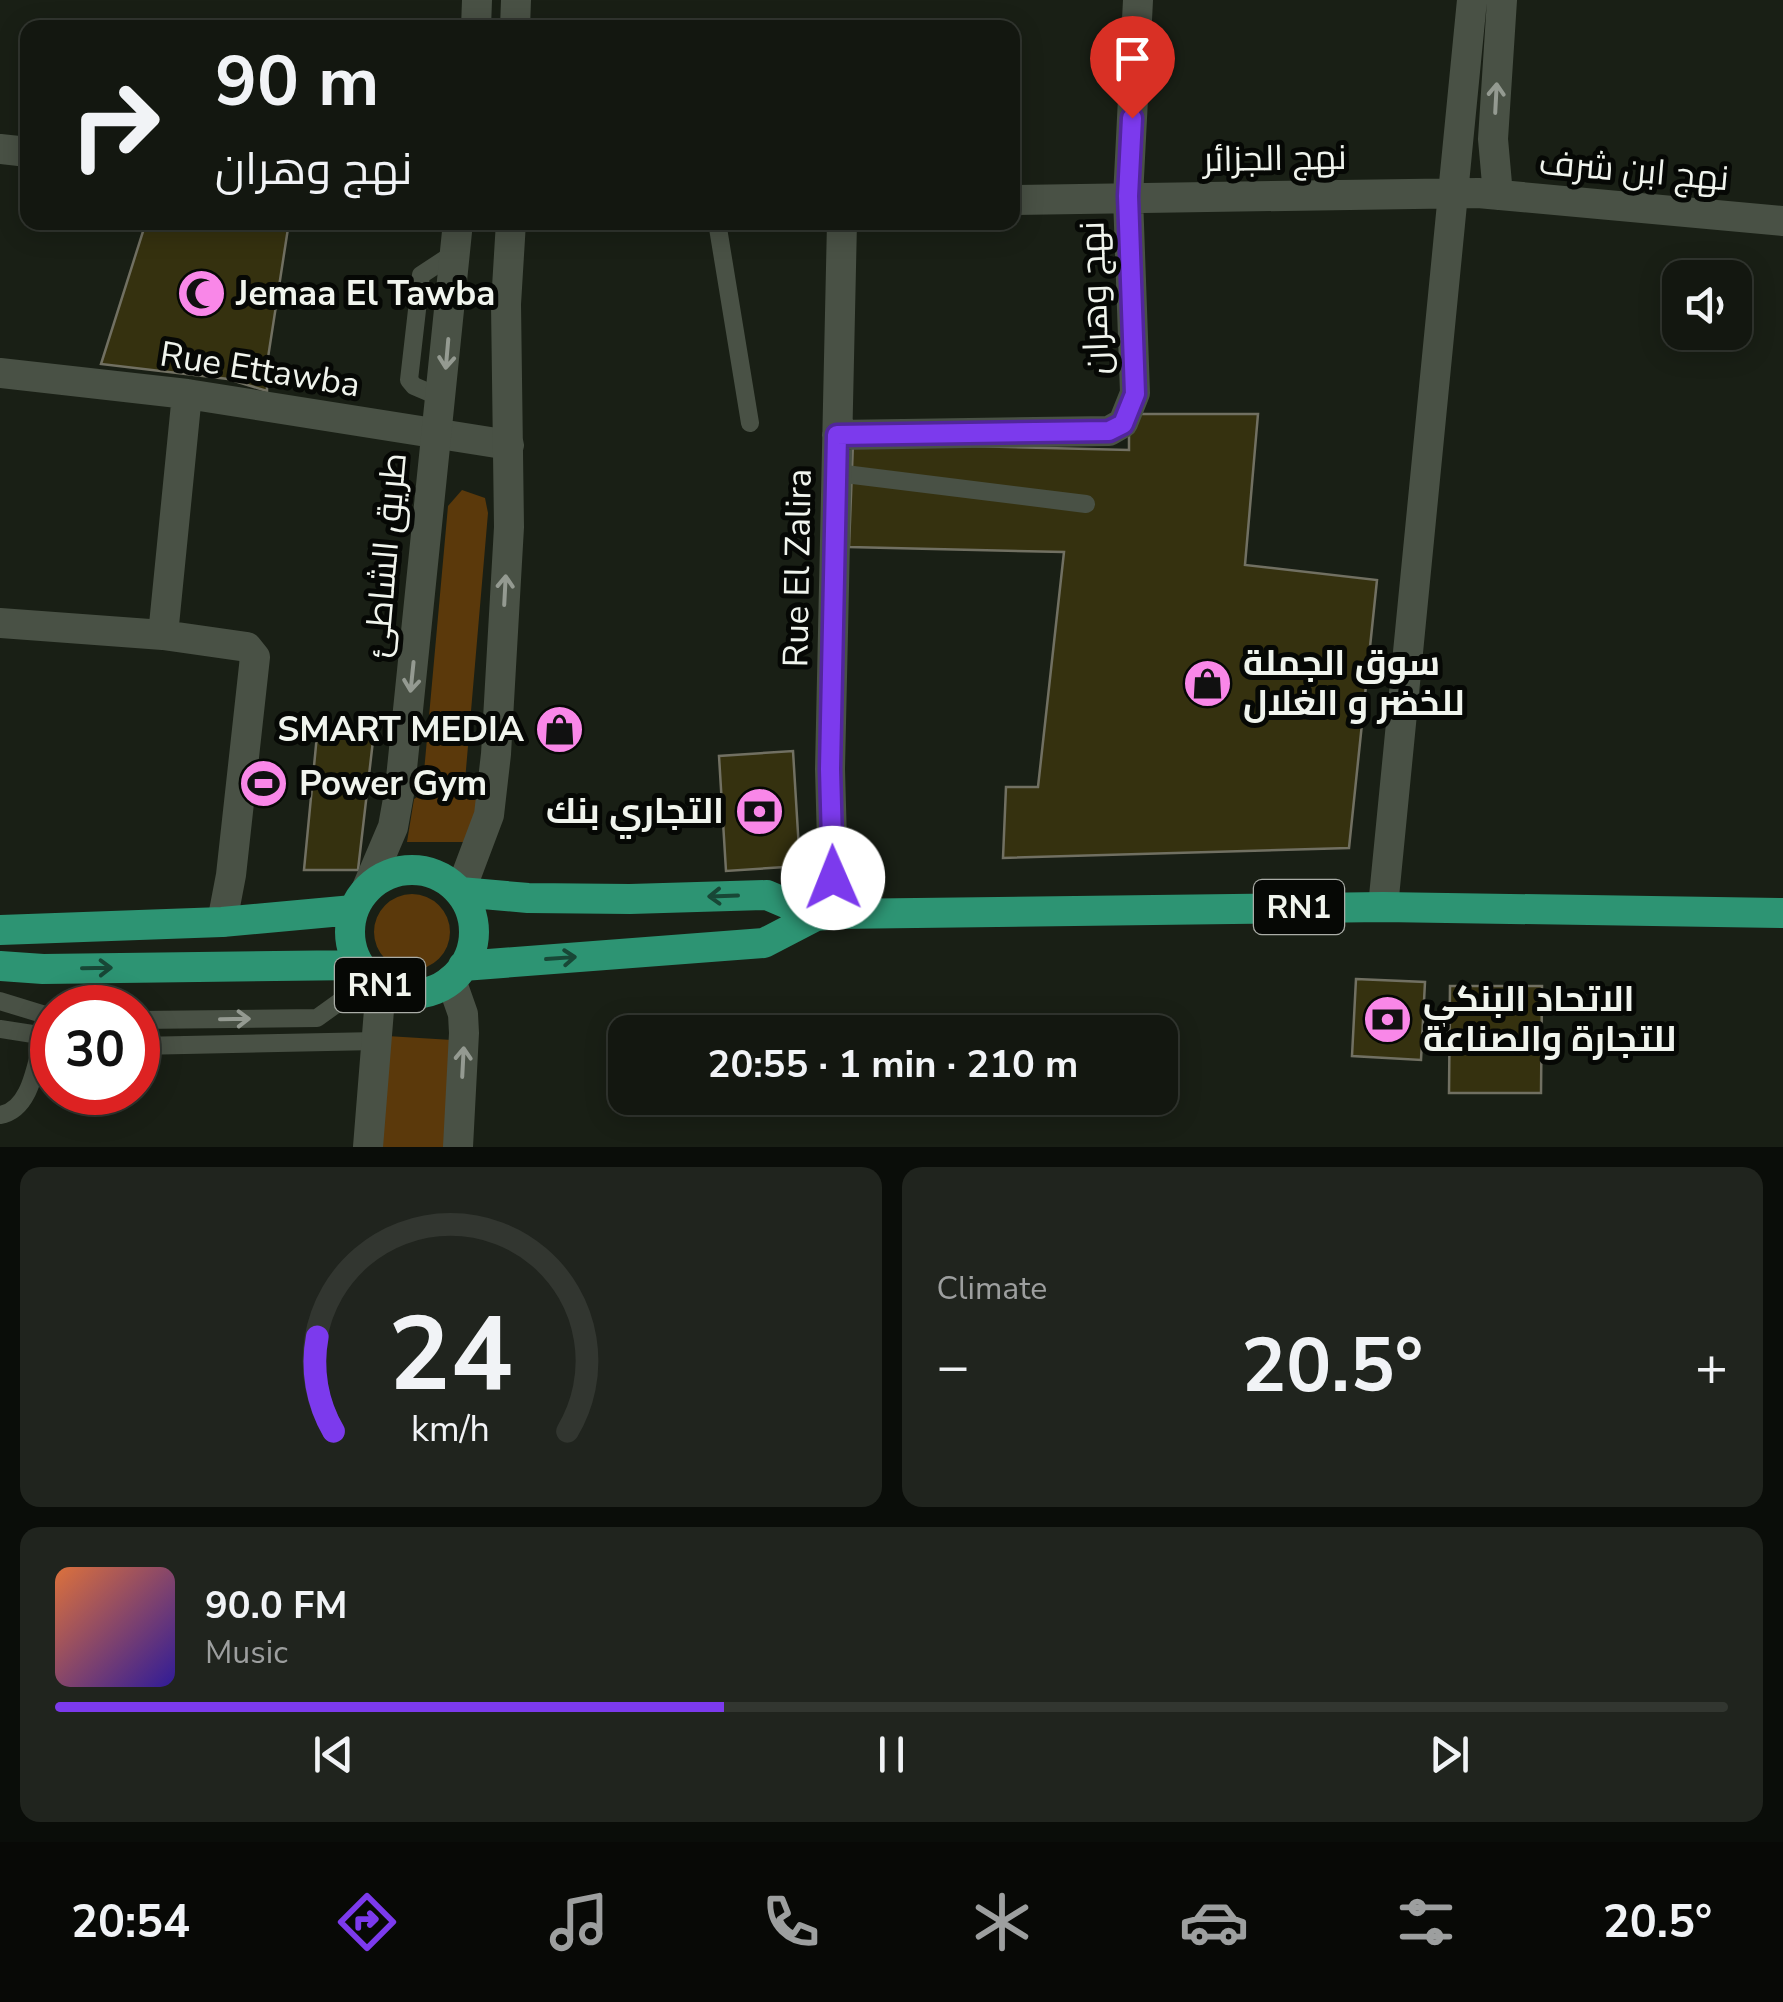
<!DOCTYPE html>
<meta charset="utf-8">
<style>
:root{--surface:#131710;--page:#20241e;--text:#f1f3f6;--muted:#9d9f9f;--line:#323630;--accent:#7c3aed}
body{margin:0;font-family:"Nunito Sans",Cairo,sans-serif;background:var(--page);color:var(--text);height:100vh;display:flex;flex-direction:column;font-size:38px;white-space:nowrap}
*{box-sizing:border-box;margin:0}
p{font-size:32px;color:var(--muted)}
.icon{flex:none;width:55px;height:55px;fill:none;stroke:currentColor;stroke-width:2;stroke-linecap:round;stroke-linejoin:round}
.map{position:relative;height:1147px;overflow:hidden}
.side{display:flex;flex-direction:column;gap:20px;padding:20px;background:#0a0d09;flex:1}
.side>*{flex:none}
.hud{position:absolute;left:20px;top:20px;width:1000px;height:210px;border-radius:20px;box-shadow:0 5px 25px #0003,0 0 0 2px var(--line);background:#131710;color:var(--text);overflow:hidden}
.buttons{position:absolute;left:1662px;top:260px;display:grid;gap:20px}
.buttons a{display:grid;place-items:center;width:90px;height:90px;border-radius:20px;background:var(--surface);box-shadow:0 5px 25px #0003,0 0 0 2px var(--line);font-size:50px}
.speed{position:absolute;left:30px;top:985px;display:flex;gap:20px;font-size:50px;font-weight:700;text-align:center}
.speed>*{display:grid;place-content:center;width:130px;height:130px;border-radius:50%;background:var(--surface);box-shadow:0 5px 25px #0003,0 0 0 2px var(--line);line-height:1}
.speed .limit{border:15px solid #d22;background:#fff;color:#111}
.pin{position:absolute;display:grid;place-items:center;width:85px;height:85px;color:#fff;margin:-102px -42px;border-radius:50% 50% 50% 0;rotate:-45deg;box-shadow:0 0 10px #0007}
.pin .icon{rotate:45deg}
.me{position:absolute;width:110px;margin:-55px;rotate:359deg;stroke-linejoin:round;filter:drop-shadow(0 0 8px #0008)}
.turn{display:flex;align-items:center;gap:35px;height:210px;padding:0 30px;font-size:45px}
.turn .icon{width:130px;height:130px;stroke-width:2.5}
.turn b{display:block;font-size:70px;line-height:85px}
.big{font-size:75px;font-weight:700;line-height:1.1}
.side .card{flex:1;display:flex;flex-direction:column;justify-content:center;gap:15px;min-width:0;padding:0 35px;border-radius:20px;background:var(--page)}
.side .dial{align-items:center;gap:0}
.dial svg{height:260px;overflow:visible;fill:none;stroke:var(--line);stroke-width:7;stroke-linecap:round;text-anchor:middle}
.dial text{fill:var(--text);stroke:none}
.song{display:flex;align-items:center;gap:30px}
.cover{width:120px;height:120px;border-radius:15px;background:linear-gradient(135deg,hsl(20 70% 55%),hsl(250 70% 35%))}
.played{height:10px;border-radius:5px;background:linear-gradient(90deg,var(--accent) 40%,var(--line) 40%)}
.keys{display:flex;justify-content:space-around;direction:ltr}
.heat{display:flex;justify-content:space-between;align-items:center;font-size:55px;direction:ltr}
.side .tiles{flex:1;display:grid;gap:20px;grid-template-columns:1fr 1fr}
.card:last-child{grid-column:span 2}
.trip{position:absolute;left:608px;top:1015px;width:570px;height:100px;border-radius:20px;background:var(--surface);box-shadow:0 5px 25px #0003,0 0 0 2px var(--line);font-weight:700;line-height:100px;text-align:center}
.menu{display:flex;height:160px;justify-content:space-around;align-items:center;background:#080906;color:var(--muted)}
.menu .icon{width:70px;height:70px}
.menu .selected{color:var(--accent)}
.menu b{font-size:45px;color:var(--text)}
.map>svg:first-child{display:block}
.green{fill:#5b390b}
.building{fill:#35310f;stroke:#717062;stroke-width:2.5}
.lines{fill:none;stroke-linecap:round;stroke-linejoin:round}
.lane{stroke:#495145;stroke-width:18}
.street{stroke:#495145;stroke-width:30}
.secondary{stroke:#495145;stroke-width:30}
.primary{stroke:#2d9473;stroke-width:30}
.oneway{stroke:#949a91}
.oneway2{stroke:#184736}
.route-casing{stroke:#51269a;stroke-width:25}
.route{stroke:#7c3aed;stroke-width:18}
.labels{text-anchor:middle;stroke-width:10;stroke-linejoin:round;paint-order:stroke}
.shield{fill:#060805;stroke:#aaada7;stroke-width:2.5}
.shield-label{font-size:32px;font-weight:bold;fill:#f0f4ed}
.street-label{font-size:35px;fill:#f0f4ed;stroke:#060805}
.poi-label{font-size:35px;font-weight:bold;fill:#f0f4ed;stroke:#060805;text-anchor:start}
</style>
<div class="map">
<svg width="1783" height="1147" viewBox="0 0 1783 1147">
<rect width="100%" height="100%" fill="#191f15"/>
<path class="green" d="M462,490L485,498L488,513L465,781L480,800L474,842H407L414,799L422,794L448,506Z
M374 932a38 38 0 1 1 76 0a38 38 0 1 1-76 0Z
M387,1036L452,1040L445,1147H379Z"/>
<path class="building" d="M146,222H289L267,364V391L228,379L101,364Z
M1129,414H1258L1245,565L1377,580L1349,848L1003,858L1006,787H1038L1064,552L849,547L853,443L1129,450Z
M374,732L358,870H304L317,735Z
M793,751L800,866L726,871L719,756Z
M1356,979L1425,982L1421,1060L1352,1056Z
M1450,986H1542L1541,1093H1449Z"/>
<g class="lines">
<path class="lane" d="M717,222L750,423
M442,398L414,386L409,380L421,275L456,252
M837,473L1086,504
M0,1001L52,1017
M138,1020L317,1018L342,1000L366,974
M0,1029L52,1037
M138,1046L377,1041
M0,1115C32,1110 36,1061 44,1035"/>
<path class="street" d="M0,149L28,152
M1498,195L1493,139L1502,0
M1012,200L1478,193L1783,221
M0,373L187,394L509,445
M837,435L1109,431L1123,423L1135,393L1128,197L1138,0
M0,623L163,635L187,394
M163,635L247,647L255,657L231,875L222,922
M1383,907L1472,0
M834,914L830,769L842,222"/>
<path class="secondary" d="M476,28L477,0
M515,28L516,0
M367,888L393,827L400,788L458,222
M460,892L489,815L496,754L509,527L506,304L511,222
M451,980L463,1014L464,1033L458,1147
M368,1147L381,985"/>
<path class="primary" d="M350 932a62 62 0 1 1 124 0a62 62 0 1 1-124 0Z
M460,892L528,898L630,899L767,895L816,916
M0,930L222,922L353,910
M0,966L43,969L359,965
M463,966L764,943L816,916L834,914L1383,907L1783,913"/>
</g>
<defs><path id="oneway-shaft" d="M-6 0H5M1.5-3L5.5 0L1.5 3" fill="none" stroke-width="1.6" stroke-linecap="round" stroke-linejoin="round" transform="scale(2.5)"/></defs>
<g class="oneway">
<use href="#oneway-shaft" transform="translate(1496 98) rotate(-87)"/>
<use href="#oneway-shaft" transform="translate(447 354) rotate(95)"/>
<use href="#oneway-shaft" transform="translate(505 590) rotate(-87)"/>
<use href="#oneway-shaft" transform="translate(412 677) rotate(96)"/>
<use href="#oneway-shaft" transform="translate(235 1019) rotate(-1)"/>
<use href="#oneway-shaft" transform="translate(463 1062) rotate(-87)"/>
</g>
<g class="oneway2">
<use href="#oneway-shaft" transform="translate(723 896) rotate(178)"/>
<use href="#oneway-shaft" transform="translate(561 958) rotate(-4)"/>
<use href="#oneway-shaft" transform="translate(97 968) rotate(-1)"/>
</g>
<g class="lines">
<defs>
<path id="route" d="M833,878L830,769L837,435L1109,431L1123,424L1135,394L1128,196L1132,118"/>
</defs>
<use href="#route" class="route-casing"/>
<use href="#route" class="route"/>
</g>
<defs>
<symbol id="mosque-disc" viewBox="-11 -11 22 22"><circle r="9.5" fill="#f987e8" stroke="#060805"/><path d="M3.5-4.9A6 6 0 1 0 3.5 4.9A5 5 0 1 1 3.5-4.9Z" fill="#111"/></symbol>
<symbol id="shop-disc" viewBox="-11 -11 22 22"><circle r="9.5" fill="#f987e8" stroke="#060805"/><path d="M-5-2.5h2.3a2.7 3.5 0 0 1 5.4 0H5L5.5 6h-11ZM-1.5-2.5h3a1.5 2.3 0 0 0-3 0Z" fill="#111"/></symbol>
<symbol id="stadium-disc" viewBox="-11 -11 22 22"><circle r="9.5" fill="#f987e8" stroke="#060805"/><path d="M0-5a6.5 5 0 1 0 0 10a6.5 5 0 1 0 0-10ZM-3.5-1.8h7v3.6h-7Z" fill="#111"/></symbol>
<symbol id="bank-disc" viewBox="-11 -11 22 22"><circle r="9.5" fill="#f987e8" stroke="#060805"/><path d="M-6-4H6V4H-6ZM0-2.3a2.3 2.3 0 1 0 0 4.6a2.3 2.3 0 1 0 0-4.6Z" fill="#111"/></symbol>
</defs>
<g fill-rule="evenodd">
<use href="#mosque-disc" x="174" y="266" width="55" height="55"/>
<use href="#shop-disc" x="1180" y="656" width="55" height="55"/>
<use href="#shop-disc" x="532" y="702" width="55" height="55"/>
<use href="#stadium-disc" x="236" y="756" width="55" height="55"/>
<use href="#bank-disc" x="732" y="784" width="55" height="55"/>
<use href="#bank-disc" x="1360" y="992" width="55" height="55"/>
</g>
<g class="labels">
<g class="shield">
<rect x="1254" y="880" width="90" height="54" rx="8"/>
<rect x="335" y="958" width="90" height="54" rx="8"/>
</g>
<g class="shield-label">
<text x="1299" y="918">RN1</text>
<text x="380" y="996">RN1</text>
</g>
<g class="street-label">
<text transform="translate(1275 158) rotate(-1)" y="12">نهج الجزائر</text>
<text transform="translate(1634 170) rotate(5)" y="12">نهج ابن شرف</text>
<text transform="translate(1094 298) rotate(-92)" y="12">نهج وهران</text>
<text transform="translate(260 369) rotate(9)" y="12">Rue Ettawba</text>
<text transform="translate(385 555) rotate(-85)" y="12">طريق الشاطئ</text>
<text transform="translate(797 568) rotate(-89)" y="12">Rue El Zalira</text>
</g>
<g class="poi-label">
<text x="236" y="305">Jemaa El Tawba</text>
<text x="1243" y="675">سوق الجملة<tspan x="1243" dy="40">للخضر و الغلال</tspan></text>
<text x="524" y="741" text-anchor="end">SMART MEDIA</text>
<text x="299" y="795">Power Gym</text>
<text x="724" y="823" text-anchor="end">التجاري بنك</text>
<text x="1423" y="1011">الاتحاد البنكي<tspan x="1423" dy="40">للتجارة والصناعة</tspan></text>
</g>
</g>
</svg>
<div class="buttons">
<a><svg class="icon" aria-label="sound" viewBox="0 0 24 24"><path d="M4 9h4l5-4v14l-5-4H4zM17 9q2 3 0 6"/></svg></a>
</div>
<div class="speed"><div class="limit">30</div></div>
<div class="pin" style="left:1132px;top:118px;background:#d93025"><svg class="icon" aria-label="arrive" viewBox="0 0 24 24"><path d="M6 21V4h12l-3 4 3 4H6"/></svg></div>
<svg class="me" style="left:833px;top:878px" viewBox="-20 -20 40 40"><circle r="19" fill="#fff"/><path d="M0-13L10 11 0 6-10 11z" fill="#7c3aed"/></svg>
<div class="trip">20:55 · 1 min · 210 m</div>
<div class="hud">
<div class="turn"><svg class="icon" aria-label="right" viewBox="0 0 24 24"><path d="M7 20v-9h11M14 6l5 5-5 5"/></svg><div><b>90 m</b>نهج وهران</div></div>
</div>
</div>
<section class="side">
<div class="tiles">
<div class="card dial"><svg viewBox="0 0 100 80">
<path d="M14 69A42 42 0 1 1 86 69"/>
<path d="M14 69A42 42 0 0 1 9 40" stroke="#7c3aed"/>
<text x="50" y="56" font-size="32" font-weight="700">24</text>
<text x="50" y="72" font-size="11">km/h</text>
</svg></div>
<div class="card"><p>Climate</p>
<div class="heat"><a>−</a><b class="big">20.5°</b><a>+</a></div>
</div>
<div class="card">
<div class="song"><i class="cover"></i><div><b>90.0 FM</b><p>Music</p></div></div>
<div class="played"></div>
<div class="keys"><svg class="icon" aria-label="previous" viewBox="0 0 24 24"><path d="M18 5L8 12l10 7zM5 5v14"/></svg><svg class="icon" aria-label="pause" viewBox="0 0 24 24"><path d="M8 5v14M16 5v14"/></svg><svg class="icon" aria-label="next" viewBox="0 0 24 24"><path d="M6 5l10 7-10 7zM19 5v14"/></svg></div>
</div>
</div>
</section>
<nav class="menu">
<b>20:54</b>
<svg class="icon selected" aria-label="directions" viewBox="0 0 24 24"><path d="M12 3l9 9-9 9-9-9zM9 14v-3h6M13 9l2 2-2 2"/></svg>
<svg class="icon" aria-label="music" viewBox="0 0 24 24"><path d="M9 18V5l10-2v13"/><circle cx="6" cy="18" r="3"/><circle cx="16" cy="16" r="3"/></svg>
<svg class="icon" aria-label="phone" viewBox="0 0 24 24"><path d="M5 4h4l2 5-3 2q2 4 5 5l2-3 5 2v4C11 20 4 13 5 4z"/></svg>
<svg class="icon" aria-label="climate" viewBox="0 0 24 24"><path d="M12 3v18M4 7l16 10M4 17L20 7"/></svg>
<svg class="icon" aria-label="car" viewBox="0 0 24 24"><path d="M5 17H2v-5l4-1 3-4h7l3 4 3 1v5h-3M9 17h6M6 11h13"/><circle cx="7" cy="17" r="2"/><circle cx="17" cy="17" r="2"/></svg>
<svg class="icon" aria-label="filters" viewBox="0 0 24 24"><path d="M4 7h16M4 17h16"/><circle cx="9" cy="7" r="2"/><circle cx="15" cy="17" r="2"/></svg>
<b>20.5°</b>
</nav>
